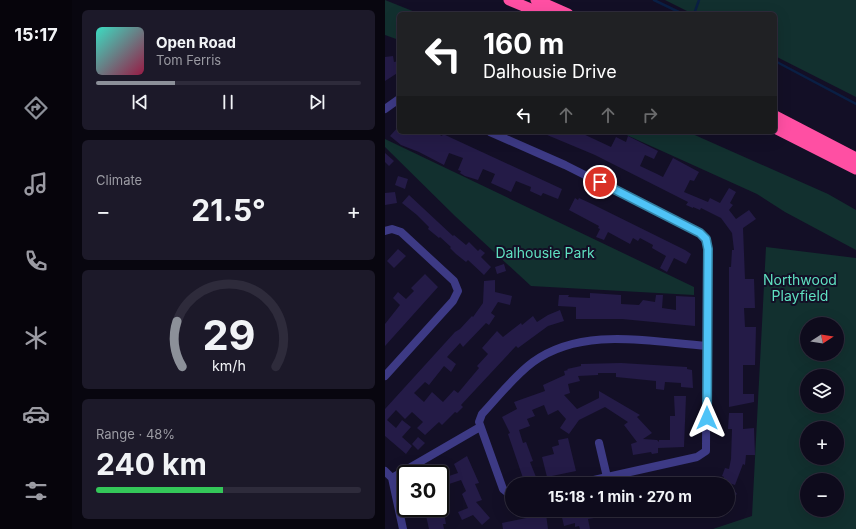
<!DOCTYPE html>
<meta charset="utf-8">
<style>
:root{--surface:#0e0b1c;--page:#1c1929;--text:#f1f3f6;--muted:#9b9ba3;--line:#2e2b3b;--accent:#8c9099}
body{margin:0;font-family:Inter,sans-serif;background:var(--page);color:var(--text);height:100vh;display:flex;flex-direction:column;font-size:15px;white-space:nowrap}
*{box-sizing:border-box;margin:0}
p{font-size:13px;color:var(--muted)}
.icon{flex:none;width:22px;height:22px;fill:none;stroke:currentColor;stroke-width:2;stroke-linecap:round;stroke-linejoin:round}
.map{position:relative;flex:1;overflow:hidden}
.drawer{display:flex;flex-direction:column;gap:10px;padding:10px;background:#08060f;width:313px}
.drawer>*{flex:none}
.hud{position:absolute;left:12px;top:12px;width:380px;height:122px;border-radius:6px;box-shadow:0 4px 16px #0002,0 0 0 1px var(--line);background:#202124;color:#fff;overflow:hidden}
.needle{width:26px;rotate:78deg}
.tools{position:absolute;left:415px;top:317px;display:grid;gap:8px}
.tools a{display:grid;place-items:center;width:44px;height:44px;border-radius:50%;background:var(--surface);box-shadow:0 4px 16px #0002,0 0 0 1px var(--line);font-size:20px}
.speed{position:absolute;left:12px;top:465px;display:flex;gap:8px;font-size:20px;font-weight:700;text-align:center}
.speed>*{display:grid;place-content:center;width:52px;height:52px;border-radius:50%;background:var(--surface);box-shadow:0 4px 16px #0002,0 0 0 1px var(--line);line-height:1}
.speed .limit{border:2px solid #111;border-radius:6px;background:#fff;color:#111}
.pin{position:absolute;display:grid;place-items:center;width:34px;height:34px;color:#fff;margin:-17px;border:2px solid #fff;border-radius:50%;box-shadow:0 1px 4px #0007}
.me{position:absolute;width:44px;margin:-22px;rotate:0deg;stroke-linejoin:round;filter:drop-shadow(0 0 3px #0008)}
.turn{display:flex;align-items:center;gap:14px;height:84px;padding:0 20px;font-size:18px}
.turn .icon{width:52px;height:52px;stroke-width:2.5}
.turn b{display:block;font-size:28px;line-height:34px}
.lanes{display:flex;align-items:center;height:38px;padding:0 20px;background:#0003;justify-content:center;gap:20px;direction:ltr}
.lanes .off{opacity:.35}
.big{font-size:30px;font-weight:700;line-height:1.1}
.drawer .card{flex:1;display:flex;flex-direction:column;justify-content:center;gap:6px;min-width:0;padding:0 14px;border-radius:6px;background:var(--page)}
.drawer .dial{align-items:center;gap:0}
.dial svg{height:104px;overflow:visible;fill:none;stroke:var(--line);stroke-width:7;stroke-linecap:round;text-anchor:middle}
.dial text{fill:var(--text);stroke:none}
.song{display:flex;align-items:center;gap:12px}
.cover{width:48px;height:48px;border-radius:6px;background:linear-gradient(135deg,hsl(170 70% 55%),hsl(340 70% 35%))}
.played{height:4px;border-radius:2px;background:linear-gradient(90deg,var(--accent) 30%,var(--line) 30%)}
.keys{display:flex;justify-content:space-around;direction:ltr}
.heat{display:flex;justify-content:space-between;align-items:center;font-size:22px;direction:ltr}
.charge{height:6px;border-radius:3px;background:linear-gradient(90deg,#34c759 48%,var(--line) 0)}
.trip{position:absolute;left:120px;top:477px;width:230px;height:40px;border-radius:20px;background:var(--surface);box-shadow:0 4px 16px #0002,0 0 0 1px var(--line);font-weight:700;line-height:40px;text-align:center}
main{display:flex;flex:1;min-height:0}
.menu{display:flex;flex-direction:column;width:72px;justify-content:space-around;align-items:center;background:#06040b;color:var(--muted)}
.menu .icon{width:28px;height:28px}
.menu .active{color:var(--accent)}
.menu b{font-size:18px;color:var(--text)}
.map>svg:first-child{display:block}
.green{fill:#12302f;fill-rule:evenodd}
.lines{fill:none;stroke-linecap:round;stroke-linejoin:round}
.stream{stroke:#0a1f44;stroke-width:2.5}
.building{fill:#241b47}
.minor{stroke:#3d3a85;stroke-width:8}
.highway{stroke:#ff4fa3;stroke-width:11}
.route-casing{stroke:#337fa1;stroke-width:10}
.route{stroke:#4fc3f7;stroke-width:7}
.labels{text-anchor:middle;stroke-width:4;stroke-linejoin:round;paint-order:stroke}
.park-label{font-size:14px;fill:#5fe0c0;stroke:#130f26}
</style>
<main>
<nav class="menu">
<b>15:17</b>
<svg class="icon active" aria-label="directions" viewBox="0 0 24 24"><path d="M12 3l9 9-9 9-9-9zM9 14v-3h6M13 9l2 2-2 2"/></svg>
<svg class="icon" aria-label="music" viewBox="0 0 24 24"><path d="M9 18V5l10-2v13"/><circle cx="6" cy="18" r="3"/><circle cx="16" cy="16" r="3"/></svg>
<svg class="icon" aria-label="phone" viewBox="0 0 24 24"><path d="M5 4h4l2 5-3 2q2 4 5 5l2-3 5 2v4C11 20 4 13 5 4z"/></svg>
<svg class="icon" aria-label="climate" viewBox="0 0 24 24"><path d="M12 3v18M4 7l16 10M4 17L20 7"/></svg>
<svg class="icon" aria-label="car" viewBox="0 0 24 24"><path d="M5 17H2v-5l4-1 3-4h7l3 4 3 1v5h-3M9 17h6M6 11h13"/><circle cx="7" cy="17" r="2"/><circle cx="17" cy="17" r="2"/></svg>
<svg class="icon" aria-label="filters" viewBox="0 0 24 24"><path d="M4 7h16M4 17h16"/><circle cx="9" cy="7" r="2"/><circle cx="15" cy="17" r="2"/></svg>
</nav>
<section class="drawer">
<div class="card">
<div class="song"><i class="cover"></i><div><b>Open Road</b><p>Tom Ferris</p></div></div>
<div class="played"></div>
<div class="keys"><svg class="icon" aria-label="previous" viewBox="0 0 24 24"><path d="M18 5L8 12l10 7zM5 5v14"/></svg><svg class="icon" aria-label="pause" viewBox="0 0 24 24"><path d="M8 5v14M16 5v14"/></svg><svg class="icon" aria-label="next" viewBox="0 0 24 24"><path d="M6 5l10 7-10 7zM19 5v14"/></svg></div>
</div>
<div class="card"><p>Climate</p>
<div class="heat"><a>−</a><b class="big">21.5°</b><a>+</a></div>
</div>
<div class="card dial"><svg viewBox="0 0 100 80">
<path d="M14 69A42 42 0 1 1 86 69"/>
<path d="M14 69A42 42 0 0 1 10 34" stroke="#8c9099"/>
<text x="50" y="56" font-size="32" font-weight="700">29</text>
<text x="50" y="72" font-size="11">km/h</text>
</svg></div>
<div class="card"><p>Range · 48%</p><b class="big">240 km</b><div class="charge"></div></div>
</section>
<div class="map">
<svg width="471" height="529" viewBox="0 0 471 529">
<rect width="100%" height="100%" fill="#130f26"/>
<path class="green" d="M0,0L35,14H14V40L0,35Z
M280,0H471V97L390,56V14H308Z
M235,132H303L443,194L471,210V250L400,212L372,194Z
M0,139L309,287V295L146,286L70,216L0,147Z
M381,247L471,258V529H328L367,516ZM422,324H452V354H422ZM422,376H452V406H422ZM422,428H452V458H422ZM422,480H452V510H422Z"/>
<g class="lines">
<path class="stream" d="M269,0L298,14
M309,14L314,0
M390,61L471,104"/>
</g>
<path class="building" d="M8,56L9,62L14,61V72L0,81V57Z
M14,126V132H48L57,136L58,134L177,189L173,199L158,193L156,196L145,191L146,187L131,181L126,192L106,183L110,174L98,169L93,180L80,176L75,173L76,171L73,170L78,158L64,153L59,165L34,152L16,145L5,136Z
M155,132H194L226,147L231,137L241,142L243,136L273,151L269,159L260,155L255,166L272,174L278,177L288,158L314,172L309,181L305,180L299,192L323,202L325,198L335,203L344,188L351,192L345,203L348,205L344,210L351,219L364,210L371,219L358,228L360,279H369L370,308H359L360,327H371L370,365H358V394H369V402L344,407V267H346L347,250H349L347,233L336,218L316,208L315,210L308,207V208L301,205L303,202L210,155Z
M0,153L9,161L4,166L0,162Z
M13,176L23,179L20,189L10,185Z
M10,192L12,203L0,205V193Z
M24,195L68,236L69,235L81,245L84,242L93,251L95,249L100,253L96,257L106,267L99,275L83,260L81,262L71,254L65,248L66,247L55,237L54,238L43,229L44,227L32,215L17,203Z
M190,198L193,200L194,198L207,204L300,250L306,254L301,264L289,258L282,272L275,268L281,256L267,248L268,245L255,238L253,241L248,238L245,244L223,232L219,240L211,237L215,229L213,228L214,226L184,210Z
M13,249L21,256L9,268L2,261Z
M119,264L121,271L112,274L110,267Z
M40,274L53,287L0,346V324L15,305L8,298L13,292L21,299L29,291L26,288Z
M110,280V292L127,296L125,305L113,302L106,313L110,316L104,325L101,323L78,347L75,343L62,357L71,364L66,372L59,366L44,385L40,382L29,393L39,402L47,392L58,402L69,390L73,393L94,368L92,366L103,354L97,348L112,331L118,337L136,323L137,325L148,316L152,322L163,315L175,310L179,321L163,326L133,348L131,346L76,405L78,407L72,413L70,412L57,425L54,422L40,435L32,428L38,422L27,412L20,419L11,410L2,420L11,428L17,420L26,427L17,437L27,446L21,454L0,436V409L70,332L75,329L87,316L88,317L98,303L99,281Z
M205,293L236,295V304L254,305L258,300L270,302L271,295H278L277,308L291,310V296L310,297V326L237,319H191V307L173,306L174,295H184L183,297L205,298Z
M236,363L302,367V369L307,370L308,388L296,387V383L280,382L279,390L271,389V381L231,377V373H213V375L193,376L195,381L183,384L185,393L179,395L192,409L214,398V391L255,415L252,417L267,433L258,439L272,440L274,442V440H285V416H290L289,396H301L299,447L273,448V453L267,454L266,452L248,455L246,444L252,442L239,425L243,422L220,407L194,420L184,434L175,428L181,419L173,410L163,415L159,405L147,410L150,416L142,419L145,426L134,430L138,443L141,442L148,461L145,462L151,477L139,481L123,434L125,433L117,417L132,409L129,402L160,391L158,385L180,375L179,371L183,370L182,369L196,366V364Z
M344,413H358V429L369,428L370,455H361L360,465L358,464L350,485L338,481L339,477L337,476L340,468L344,469L346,459L347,429H343Z
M33,437L40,443L33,450L27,444Z
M183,438L191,471L162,477L157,457L169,454L167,447L174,445L173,440Z
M82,456L94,483L90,484L97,500L91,502L105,518L97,525L88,515L77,520L73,512L83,508L77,494L81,491L76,480L64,484L61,477L73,473L69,464Z
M343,483L352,494L343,501Z
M58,507L61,524H58L59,529H44L40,511Z
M180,510H207L209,518L203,519L205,529H195L194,526L190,527V523L179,526L176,513L180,512Z
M161,514L163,529H118L117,523Z"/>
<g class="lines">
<path class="minor" d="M0,109L14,99
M105,132L180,165L315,233L322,243L321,451L312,457L191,484
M0,231L7,229L16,232L69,281L73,291L68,301L0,376
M214,443L222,477
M0,471L7,478L18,529
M7,478L95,427
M127,496L118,489L94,422L97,414C113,397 129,376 148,362C198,326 265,342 322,346"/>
<path class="highway" d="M124,0L158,14
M151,0L183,14
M390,116L471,158
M390,128L471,169"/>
</g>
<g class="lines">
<defs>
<path id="route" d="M215,182L315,233L321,239L323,249L322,418"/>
</defs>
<use href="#route" class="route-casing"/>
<use href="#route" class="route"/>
</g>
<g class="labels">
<g class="park-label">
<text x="160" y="258">Dalhousie Park</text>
<text x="415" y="285">Northwood<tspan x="415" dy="16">Playfield</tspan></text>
</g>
</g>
</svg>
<div class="tools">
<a><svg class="needle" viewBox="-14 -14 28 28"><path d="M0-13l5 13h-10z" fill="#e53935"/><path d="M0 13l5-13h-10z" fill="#9b9ba3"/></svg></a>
<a><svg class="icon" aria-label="layers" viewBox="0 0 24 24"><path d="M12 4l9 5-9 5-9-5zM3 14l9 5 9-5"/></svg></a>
<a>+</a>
<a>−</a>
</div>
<div class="speed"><div class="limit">30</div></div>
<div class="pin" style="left:215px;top:182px;background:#d93025"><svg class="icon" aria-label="arrive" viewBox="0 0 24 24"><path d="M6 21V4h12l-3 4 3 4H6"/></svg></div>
<svg class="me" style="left:322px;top:418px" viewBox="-20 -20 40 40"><path d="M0-17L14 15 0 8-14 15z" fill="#4fc3f7" stroke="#fff" stroke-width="4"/></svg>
<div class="trip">15:18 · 1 min · 270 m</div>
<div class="hud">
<div class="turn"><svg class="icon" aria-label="left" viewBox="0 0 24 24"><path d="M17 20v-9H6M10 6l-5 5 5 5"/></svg><div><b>160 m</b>Dalhousie Drive</div></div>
<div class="lanes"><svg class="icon" aria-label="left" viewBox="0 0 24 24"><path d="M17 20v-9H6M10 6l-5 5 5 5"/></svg><svg class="icon off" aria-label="ahead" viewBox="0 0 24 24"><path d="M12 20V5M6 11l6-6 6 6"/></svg><svg class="icon off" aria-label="ahead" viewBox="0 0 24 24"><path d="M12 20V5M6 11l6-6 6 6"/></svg><svg class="icon off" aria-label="right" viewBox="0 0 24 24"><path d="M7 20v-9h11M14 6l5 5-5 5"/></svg></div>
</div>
</div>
</main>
